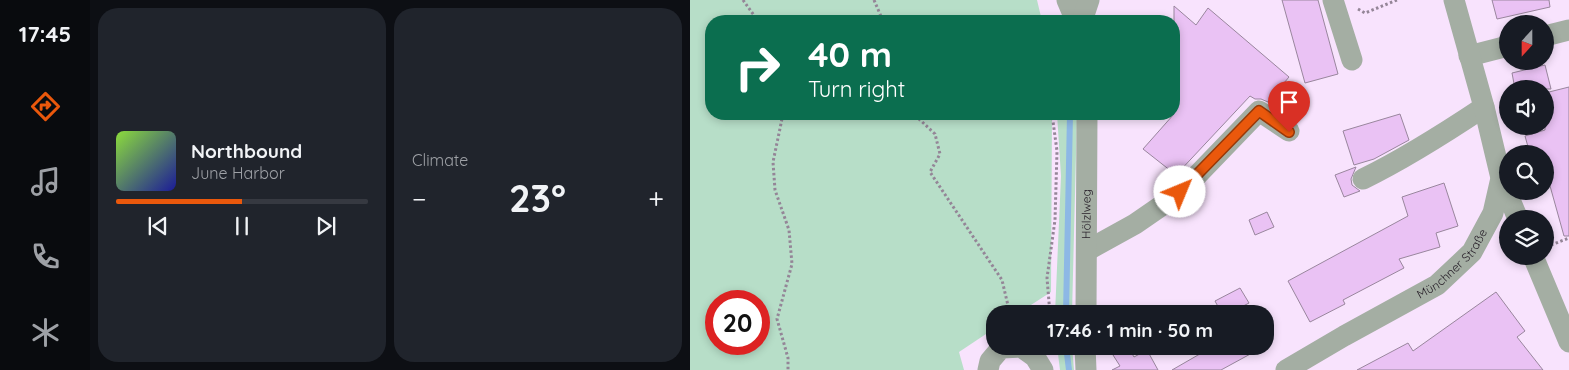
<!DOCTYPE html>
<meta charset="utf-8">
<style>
:root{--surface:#171b24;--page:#20242c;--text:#f1f3f6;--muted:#9ea1a6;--line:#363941;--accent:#ea580c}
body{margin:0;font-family:Quicksand,sans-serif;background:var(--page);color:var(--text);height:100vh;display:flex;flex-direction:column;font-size:19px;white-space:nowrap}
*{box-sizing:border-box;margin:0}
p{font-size:16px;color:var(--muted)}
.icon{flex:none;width:28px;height:28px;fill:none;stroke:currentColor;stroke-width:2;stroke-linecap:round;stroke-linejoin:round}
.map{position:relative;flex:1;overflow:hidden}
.details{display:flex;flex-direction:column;gap:8px;padding:8px;background:#0d0f14;width:600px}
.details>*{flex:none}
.guide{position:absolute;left:15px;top:15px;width:475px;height:105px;border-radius:20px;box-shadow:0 2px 8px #0003;background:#0b6e4f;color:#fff;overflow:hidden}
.needle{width:32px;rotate:201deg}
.controls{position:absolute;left:809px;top:15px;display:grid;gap:10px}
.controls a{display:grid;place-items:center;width:55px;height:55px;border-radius:50%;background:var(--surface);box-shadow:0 2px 8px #0003;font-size:25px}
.speed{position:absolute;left:15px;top:290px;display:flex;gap:10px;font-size:25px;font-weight:700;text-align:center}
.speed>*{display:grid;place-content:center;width:65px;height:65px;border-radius:50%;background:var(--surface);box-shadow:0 2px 8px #0003;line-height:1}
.speed .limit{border:8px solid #d22;background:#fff;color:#111}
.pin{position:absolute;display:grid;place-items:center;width:42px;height:42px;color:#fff;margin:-51px -21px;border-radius:50% 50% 50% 0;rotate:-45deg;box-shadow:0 0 5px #0007}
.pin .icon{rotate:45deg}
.me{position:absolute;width:55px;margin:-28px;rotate:45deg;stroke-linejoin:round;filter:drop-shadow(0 0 4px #0008)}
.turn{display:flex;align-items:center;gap:18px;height:105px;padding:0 20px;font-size:22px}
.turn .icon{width:65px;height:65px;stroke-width:2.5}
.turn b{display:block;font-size:35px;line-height:42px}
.big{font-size:38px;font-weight:800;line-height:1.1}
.details .widget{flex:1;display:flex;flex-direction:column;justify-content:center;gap:8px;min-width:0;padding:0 18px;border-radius:20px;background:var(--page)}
.song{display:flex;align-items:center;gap:15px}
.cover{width:60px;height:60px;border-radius:8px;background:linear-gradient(135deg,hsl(90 70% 55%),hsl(240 70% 35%))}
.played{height:5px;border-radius:2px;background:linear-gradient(90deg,var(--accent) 50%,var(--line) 50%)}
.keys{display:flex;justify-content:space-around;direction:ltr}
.heat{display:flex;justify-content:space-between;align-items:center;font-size:28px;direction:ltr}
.details .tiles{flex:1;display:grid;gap:8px;grid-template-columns:repeat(2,1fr)}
.trip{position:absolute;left:296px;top:305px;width:288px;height:50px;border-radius:20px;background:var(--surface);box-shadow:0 2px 8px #0003;font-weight:800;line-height:50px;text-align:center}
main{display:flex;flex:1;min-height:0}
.tab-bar{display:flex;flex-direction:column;width:90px;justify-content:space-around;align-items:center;background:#090b0e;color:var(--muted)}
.tab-bar .icon{width:35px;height:35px}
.tab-bar .active{color:var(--accent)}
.tab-bar b{font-size:22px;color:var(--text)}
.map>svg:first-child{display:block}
.green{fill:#b7dec8;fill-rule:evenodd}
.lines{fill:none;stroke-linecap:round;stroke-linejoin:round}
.stream{stroke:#8db8e5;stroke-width:6}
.building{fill:#eac2f4;stroke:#99869d}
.path{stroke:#948597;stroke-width:3;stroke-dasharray:2.5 2.5;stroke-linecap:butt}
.minor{stroke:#a4aea3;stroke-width:21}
.route-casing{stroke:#983908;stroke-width:12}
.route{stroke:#ea580c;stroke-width:9}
.labels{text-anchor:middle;stroke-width:4;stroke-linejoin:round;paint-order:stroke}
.street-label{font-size:12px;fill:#251d27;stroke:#f8e3fd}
</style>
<main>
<nav class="tab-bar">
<b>17:45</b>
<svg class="icon active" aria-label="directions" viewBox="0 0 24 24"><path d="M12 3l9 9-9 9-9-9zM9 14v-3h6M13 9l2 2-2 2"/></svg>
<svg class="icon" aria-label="music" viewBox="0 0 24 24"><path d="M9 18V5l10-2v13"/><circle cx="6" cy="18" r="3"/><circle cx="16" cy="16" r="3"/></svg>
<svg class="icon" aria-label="phone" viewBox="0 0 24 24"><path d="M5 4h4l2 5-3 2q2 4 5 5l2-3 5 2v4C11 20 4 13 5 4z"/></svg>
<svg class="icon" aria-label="climate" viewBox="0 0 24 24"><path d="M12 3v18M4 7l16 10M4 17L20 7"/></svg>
</nav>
<section class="details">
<div class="tiles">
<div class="widget">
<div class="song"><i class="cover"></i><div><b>Northbound</b><p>June Harbor</p></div></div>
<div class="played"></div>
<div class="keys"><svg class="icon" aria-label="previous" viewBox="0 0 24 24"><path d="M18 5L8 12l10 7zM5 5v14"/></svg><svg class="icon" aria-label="pause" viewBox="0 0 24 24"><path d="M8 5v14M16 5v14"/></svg><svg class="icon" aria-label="next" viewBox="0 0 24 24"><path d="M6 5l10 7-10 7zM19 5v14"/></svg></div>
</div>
<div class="widget"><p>Climate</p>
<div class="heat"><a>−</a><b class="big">23°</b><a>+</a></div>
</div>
</div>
</section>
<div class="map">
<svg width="879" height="370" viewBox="0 0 879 370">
<rect width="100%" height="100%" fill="#f8e3fd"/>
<path class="green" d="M0,0H347L352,21H21V114H362L361,292L327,314H305V328L269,352L274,370H0ZM26,301H69V344H26Z
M367,114H387L382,314H365L371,176Z
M367,346H382L384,370H370Z"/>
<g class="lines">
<path class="stream" d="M376,314L380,114
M376,346L379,370"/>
</g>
<path class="building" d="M592,0H628L648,74L615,83Z
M802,0H859L860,7L807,19Z
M484,6L506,25L518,8L599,77L578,102L571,99H565L560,96L486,175L453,149L484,114Z
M855,65L861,89H825L822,73Z
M879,87V236H874L855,168V154H840L835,136L855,130V93Z
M710,114L719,140L684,159L664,165L653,131Z
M666,167L661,179L662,185L670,191L654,197L645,175Z
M754,183L768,226L746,233L750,247L709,259L714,268L653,300L655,304L620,322L598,281L718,216L712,197Z
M577,212L584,227L565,235L559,220Z
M550,288L559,303L538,314H532L525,301Z
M806,292L835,331L827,337L853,370H667L718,343L723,351Z
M512,346H575L531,370H482L515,351Z
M438,347L444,357L457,350L468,370H422L430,366L423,355Z"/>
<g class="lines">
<path class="path" d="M53,0L68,21
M184,0L193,21
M668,9L675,13L707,0
M93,114L83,162L85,190L99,230L102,264L87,319L98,358V370
M227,114L228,118L245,134L250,154L240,172L312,280L320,314
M861,245L879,238
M360,314L357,278L365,220L367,151L362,114"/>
<g class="minor">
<path d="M377,0L386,21"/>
<path d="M643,0L662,60"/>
<path d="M392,21L399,0"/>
<path d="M855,36L879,30"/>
<path d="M779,56L818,46"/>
<path d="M811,178L828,219"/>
<path d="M673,179C716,158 755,133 794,107"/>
<path d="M398,250L445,224L490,193L569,111L599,131"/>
<path d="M843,256L879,342"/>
<path id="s1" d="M396,314L397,114"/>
<path d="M395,346L396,370"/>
<path d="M298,370L300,361L311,348L331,347L345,357L353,370"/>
<path id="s2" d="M596,370L654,336L747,285L782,252L803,213L811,178L794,107L764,0"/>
</g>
</g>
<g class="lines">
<defs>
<path id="route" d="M490,192L569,111L599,132"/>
</defs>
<use href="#route" class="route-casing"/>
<use href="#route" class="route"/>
</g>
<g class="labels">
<g class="street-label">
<text dy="4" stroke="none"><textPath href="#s1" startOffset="100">Hölzlweg</textPath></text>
<text dy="4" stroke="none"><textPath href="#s2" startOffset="199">Münchner Straße</textPath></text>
</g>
</g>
</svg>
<div class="controls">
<a><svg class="needle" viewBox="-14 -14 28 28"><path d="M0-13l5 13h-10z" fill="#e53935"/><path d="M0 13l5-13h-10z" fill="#9ea1a6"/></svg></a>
<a><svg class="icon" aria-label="sound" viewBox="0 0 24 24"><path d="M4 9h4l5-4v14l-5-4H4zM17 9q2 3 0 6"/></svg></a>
<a><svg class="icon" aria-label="search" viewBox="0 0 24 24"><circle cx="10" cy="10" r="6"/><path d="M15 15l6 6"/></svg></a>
<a><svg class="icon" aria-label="layers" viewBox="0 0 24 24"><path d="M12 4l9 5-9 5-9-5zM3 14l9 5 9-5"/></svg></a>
</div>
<div class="speed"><div class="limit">20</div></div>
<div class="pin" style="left:599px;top:132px;background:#d93025"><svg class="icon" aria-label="arrive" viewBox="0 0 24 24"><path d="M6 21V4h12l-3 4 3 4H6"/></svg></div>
<svg class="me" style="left:490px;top:192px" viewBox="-20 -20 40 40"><circle r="19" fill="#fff"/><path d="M0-13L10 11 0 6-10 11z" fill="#ea580c"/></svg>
<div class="trip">17:46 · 1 min · 50 m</div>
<div class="guide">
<div class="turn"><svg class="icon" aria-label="right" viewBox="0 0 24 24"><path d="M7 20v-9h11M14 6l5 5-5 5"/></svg><div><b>40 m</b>Turn right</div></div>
</div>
</div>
</main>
